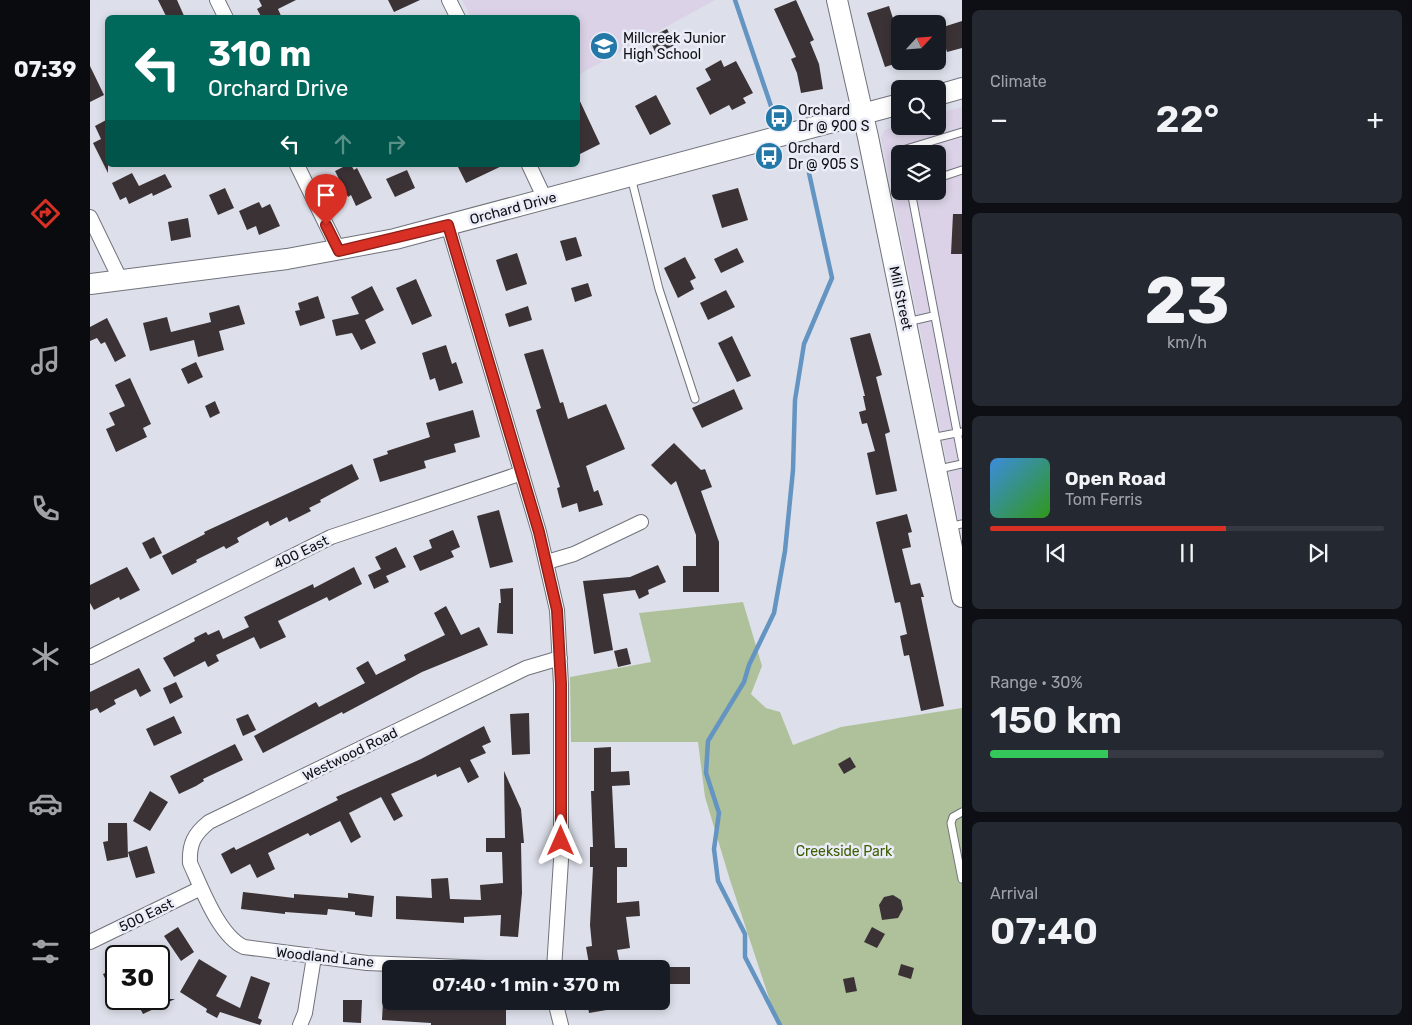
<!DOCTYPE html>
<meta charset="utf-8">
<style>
:root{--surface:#171b24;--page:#242831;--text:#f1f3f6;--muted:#9ea1a6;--line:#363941;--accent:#d93025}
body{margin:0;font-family:Rubik,sans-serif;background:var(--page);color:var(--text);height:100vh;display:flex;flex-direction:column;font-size:19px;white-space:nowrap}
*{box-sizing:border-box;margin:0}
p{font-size:16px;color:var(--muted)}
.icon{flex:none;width:28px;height:28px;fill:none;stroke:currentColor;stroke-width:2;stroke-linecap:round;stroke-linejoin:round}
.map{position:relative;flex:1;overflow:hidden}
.panel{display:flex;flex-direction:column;gap:10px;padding:10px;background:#0d0f14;width:450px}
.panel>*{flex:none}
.banner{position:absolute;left:15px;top:15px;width:475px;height:152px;border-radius:8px;box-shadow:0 2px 8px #0003;background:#00695c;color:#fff;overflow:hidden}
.needle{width:32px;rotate:64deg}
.buttons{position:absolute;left:801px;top:15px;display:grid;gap:10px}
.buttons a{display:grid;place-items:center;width:55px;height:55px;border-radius:8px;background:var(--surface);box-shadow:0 2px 8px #0003;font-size:25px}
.speed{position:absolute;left:15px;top:945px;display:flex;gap:10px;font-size:25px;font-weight:700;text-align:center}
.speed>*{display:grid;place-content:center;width:65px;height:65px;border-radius:50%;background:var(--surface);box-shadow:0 2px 8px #0003;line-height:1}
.speed .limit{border:2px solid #111;border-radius:8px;background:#fff;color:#111}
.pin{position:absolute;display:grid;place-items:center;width:42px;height:42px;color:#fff;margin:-51px -21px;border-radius:50% 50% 50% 0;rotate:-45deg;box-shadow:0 0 5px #0007}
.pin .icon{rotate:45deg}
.me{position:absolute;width:55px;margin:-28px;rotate:0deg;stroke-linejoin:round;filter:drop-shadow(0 0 4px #0008)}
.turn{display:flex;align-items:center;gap:18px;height:105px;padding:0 20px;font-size:22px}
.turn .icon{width:65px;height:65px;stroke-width:2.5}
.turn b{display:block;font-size:35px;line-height:42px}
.lanes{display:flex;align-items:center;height:48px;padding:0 20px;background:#0003;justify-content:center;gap:25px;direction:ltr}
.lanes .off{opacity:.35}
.big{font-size:38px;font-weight:600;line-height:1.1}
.panel .tile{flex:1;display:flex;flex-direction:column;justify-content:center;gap:8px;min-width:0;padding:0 18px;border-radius:8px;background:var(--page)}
.panel .dial{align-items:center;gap:0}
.dial b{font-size:65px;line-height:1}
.song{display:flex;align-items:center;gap:15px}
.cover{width:60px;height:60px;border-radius:8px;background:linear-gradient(135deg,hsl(210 70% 55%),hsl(110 70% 35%))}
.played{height:5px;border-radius:2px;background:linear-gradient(90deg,var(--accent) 60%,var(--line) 60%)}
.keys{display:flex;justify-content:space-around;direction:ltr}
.heat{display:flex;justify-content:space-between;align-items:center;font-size:28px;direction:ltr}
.charge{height:8px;border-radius:4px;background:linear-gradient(90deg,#34c759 30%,var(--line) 0)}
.trip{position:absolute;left:292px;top:960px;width:288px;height:50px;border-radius:8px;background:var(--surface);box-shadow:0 2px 8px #0003;font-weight:600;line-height:50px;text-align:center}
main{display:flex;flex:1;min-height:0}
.dock{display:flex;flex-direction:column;width:90px;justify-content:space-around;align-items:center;background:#090b0e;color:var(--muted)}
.dock .icon{width:35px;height:35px}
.dock .active{color:var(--accent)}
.dock b{font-size:22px;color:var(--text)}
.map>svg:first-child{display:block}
.education{fill:#dbd2e7;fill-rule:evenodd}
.green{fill:#afc19b}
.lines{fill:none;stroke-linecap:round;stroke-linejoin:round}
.stream{stroke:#6494c1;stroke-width:4.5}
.building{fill:#3b3235}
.lane-casing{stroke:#70737b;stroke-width:9}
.street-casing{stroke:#70737b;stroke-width:16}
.secondary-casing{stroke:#70737b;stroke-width:22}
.lane{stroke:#fff;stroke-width:7}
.street{stroke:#fff;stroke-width:14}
.secondary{stroke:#fff;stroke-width:20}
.route-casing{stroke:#8d1f18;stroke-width:12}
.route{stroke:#d93025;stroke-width:9}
.labels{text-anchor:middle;stroke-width:5;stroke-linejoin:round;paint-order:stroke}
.poi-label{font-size:14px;fill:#0f1013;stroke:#eaedf7;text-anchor:start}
.street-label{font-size:14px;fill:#0f1013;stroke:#eaedf7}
.park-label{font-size:14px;fill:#3e5d00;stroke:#eaedf7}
</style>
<main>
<nav class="dock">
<b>07:39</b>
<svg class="icon active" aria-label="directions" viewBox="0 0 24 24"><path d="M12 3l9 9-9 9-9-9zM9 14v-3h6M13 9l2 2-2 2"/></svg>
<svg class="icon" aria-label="music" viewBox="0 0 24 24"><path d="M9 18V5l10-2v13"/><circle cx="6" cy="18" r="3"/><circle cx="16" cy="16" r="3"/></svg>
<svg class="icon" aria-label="phone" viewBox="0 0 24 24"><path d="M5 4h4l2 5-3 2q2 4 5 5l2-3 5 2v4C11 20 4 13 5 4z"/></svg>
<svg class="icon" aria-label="climate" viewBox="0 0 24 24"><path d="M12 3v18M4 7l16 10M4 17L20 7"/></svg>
<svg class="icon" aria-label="car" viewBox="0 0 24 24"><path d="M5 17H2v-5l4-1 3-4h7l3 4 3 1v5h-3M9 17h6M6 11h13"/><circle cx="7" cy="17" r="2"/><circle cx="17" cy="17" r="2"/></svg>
<svg class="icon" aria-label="filters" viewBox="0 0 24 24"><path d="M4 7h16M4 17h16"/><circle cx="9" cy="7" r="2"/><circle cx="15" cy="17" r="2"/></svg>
</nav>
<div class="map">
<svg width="872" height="1025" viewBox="0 0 872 1025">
<rect width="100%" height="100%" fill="#dde0ea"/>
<path class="education" d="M372,0H625L488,75V18L381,17Z
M872,107V537L791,138L794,130L810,124V126H848V113ZM810,154H848V191H810Z"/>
<path class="green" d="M653,602L672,666L661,694L676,708L690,712L703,745L751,727L872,708V1025H688L640,880L615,797L608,742H481L480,677L561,662L549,613Z"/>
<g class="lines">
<path class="stream" d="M645,0L683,112
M690,1025L655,957V934L628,881L624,849L629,813L616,773L618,741L654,682L659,665L684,613L695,551L703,470L705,400L714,344L742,278L719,173"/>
</g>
<path class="building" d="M68,0H87L95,18H77Z
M169,0H206L188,9L192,18H172L167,9L172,6Z
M298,0H330L304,12Z
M706,0L724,40L720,42L729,64L733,89L711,93L707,73L701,59L706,57L684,9Z
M799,6L810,40V62L795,67L777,13Z
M872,21V48L857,52L850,28Z
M577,29L585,45L566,54L559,38Z
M631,60L634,67L646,61L663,93L653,98L656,103L642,110L639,105L620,115L606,88L621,80L615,69Z
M0,66L14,95L0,102Z
M566,95L581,124L560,135L545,106Z
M488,97L510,144L488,155Z
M18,119V173L3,143L11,139L5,126Z
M257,165H261L264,170L267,168L282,198L266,206L261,195L258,197L245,171Z
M367,165H414L376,183Z
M317,170L325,188L305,197L296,179Z
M42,173L49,186L75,174L82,187L63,196L62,193L39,204L36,197L30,200L22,183Z
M135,188L144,208L128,215L119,195Z
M648,188L658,220L632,228L622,195Z
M169,202L172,208L180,204L190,226L169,235L166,226L157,230L149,211Z
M863,214H872V254H861Z
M98,218L101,237L81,241L78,222Z
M486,237L492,256L476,261L470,241Z
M647,248L654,262L631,273L624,259Z
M427,253L437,284L416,291L406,260Z
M595,257L606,278L600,281L604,289L588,298L574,268Z
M326,279L342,316L322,325L306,288Z
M498,283L502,296L485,302L481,288Z
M282,286L294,310L275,320L286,343L271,350L262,333L246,336L242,320L269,314L261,297Z
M636,290L645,307L618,320L610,303Z
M228,296L235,318L210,326L205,311L210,310L208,303Z
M149,305L155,324L129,331L134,350L108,357L104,340L60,351L53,323L77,317L81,332L121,322L119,313Z
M438,306L442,320L419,327L415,314Z
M17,318L36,356L25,362L15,342L11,344L7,338L0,341V327Z
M780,333L792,375L786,377L800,432L795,434L807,491L786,495L777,453L785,451L777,423L772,424L769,412L776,410L773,396H775L760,338Z
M642,336L661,376L647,382L628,343Z
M356,345L362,364L366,362L373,383L349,391L345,378L340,380L332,353Z
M453,349L470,403L473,402L478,419L516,404L535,449L496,466L504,492L508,490L513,505L489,512L487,503L472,508L467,488L470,487L446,410L451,408L434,354Z
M106,362L113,377L98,384L91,369Z
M40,378L61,424L53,428L57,437L26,452L16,429L25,425L19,413L35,406L25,385Z
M644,389L653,409L612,428L602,408Z
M125,401L130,413L120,418L115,406Z
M383,410L390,437L364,444L366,452L334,461L336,468L290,482L283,459L298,454L297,451L340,437L336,423Z
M584,443L611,470L615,469L622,487L611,491L629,542V592H593V566H606V535L586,481L581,485L561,465Z
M262,464L269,479L230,500L231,502L219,508L221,511L199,522L197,517L180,526L178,521L147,538L149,542L136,549L134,546L106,560L107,562L82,575L72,556L115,534L114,532Z
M409,510L423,562L400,568L387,516Z
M817,514L822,532L818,533L821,547L812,549L821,585L830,583L834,597H831L854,706L831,711L819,655L814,656L810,636L817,634L810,602L805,603L786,522Z
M363,530L370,547L361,551L364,557L330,571L323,556L342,548L339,540Z
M64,537L72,553L60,559L52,543Z
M306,547L316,567L296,576L299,582L284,589L278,575L291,569L285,557Z
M568,565L576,582L558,590L559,594L549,599L545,590L513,594L523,650L504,654L493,581L540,577Z
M37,567L50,590L30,600L29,597L4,610L0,603V585Z
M264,567L272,584L239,601L237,597L188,621L196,637L170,649L164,637L126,655L129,661L118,667L115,661L84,677L73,658L105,641L104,638L116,632L118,635L129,630L133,639L159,627L154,617L223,584L224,588Z
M423,588V634L407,633L409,603H411L410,589Z
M356,606L371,635L389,627L398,645L332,672L253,714L252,712L173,753L164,736L226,702L229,707L275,683L266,668L278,661L286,675L316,660L314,655L355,635L344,613Z
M537,648L541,664L528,667L524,651Z
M49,668L61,691L50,697L46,689L24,700L26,704L10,713L7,708L0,711V692Z
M86,682L93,697L80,704L73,688Z
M439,713L440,754L422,755L420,714Z
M158,714L166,730L153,736L146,719Z
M84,716L92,733L64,746L56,729Z
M394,726L401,742L392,746L396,753L380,760L389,777L378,783L370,767L347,777L346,774L301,794L313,816L304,821L291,797L259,813L271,837L261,843L250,821L220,836L218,833L178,853L185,869L167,878L160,864L141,874L131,854L144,847L146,850L248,800L246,797L331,759Z
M145,744L153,760L113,779L114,781L106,786L89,794L80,776Z
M521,747V772L539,771L540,785L522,786L525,848H537V867H527V903L549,901L550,916L536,917L540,948L527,950L529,960L499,964L496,947L502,946L500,925L503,867H500V847H503L501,791H504V748Z
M760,757L766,767L754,774L748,764Z
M414,771L431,809L434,843H431L432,893L428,937L410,936L411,915L374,917V923L306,919V896L342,898L341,879L358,878L360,899L391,900L390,885L413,883L412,852H396V838H415Z
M60,791L78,802L60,831L43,821Z
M18,823H37L38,857L17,861L13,842L18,841Z
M57,846L65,873L46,878L38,852Z
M153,892L204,898V894L258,898V893L284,896L282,917L265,915V912L238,909L237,915L195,912V914L151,909Z
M803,895L811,900L813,909L808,918L792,920L789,905L794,897Z
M88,927L104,952L91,961L74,936Z
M782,927L795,934L787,948L774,942Z
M109,959L137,976L126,996L150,1008L161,976L180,983L168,1018L172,1020L170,1025L130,1012L127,1018L116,1012L117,1009L90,992Z
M811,964L824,968L821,979L808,975Z
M577,967H600V984H577Z
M26,968V1002L13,974Z
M764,977L767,991L756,993L753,979Z
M45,999H85L53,1014Z
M253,1000H272L271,1023L253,1022Z
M293,1001L369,1003V1006L416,1007V1025H341V1023L292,1020Z
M497,1001H534V1007L499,1013Z"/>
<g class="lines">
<defs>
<path id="lane" d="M814,154L816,149L872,132
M541,177L569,289L605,399
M848,178L872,170
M821,191L872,458
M817,322L843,316
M841,438L872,432
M849,469L872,464
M858,527L872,524
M872,812L863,817L861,823L872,879"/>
<path id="street" d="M127,0L136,18
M359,0L368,18
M207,165L249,251
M439,165L455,199
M0,217L31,281
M358,225L449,532L467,610L471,685V860L464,969
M457,562L484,554L551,522
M0,657L241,537L432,473
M0,942L111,888
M421,969L277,963L154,947C129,936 111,887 100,863C99,844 104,834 119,822L436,668L470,658
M465,1001L471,1025
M210,1025L215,1013L224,957"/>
<path id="secondary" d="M747,0L778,137L872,597
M848,95L872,88
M0,284L197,259L305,239L810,104"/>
</defs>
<use href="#lane" class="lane-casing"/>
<use href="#street" class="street-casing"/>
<use href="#secondary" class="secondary-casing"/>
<use href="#lane" class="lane"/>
<use href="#street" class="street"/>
<use href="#secondary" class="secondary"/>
</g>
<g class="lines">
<defs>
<path id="route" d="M236,225L249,251L358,225L449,532L467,610L471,684V841"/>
</defs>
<use href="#route" class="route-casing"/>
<use href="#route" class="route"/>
</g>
<defs>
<symbol id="school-disc" viewBox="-11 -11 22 22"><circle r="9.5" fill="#2478a8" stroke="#eaedf7"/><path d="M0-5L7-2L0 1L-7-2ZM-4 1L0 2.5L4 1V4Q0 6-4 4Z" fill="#fff"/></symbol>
<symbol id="bus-disc" viewBox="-11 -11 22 22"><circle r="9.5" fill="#2478a8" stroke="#eaedf7"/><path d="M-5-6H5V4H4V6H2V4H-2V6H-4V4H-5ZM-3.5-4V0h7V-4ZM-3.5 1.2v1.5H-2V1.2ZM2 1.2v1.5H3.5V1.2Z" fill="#fff"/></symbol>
</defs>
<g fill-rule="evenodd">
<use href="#school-disc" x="498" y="30" width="32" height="32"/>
<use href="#bus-disc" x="673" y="102" width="32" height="32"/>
<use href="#bus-disc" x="663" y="140" width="32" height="32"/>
</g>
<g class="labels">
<g class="poi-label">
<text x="533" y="43">Millcreek Junior<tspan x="533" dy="16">High School</tspan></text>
<text x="708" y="115">Orchard<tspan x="708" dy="16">Dr @ 900 S</tspan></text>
<text x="698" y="153">Orchard<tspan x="698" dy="16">Dr @ 905 S</tspan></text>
</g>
<g class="street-label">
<text transform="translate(423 208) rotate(-15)" y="5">Orchard Drive</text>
<text transform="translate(811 298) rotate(78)" y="5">Mill Street</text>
<text transform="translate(211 552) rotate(-26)" y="5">400 East</text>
<text transform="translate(260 754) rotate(-26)" y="5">Westwood Road</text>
<text transform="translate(56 915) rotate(-26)" y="5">500 East</text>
<text transform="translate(235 957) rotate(6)" y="5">Woodland Lane</text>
</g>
<g class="park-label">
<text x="754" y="856">Creekside Park</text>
</g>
</g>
</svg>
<div class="buttons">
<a><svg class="needle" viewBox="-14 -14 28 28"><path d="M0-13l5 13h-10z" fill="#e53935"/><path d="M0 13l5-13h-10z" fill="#9ea1a6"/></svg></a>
<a><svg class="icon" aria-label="search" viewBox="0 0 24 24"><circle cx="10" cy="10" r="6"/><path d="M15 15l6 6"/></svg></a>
<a><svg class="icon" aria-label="layers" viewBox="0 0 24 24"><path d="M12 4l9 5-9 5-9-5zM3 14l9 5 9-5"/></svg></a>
</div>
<div class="speed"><div class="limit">30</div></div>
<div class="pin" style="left:236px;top:225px;background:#d93025"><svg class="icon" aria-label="arrive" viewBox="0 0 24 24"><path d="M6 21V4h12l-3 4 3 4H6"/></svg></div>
<svg class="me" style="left:471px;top:841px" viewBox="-20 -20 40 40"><path d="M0-17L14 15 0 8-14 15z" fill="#d93025" stroke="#fff" stroke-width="4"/></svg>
<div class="trip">07:40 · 1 min · 370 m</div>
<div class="banner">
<div class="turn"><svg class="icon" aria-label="left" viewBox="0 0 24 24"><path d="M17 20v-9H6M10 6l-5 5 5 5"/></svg><div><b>310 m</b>Orchard Drive</div></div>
<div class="lanes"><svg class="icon" aria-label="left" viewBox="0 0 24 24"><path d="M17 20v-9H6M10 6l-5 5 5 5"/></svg><svg class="icon off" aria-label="ahead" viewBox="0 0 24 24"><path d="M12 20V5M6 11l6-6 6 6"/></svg><svg class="icon off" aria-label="right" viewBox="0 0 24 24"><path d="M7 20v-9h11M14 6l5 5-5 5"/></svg></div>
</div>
</div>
<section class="panel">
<div class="tile"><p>Climate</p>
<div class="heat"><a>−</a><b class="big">22°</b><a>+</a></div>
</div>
<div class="tile dial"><b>23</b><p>km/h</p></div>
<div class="tile">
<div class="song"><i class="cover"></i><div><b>Open Road</b><p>Tom Ferris</p></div></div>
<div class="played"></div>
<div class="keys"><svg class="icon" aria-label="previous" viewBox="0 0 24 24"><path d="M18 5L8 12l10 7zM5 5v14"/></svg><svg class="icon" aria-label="pause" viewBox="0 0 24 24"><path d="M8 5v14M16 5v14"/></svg><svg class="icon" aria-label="next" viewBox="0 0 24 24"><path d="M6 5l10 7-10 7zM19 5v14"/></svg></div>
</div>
<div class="tile"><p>Range · 30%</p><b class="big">150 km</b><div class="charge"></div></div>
<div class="tile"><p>Arrival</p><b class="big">07:40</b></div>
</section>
</main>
